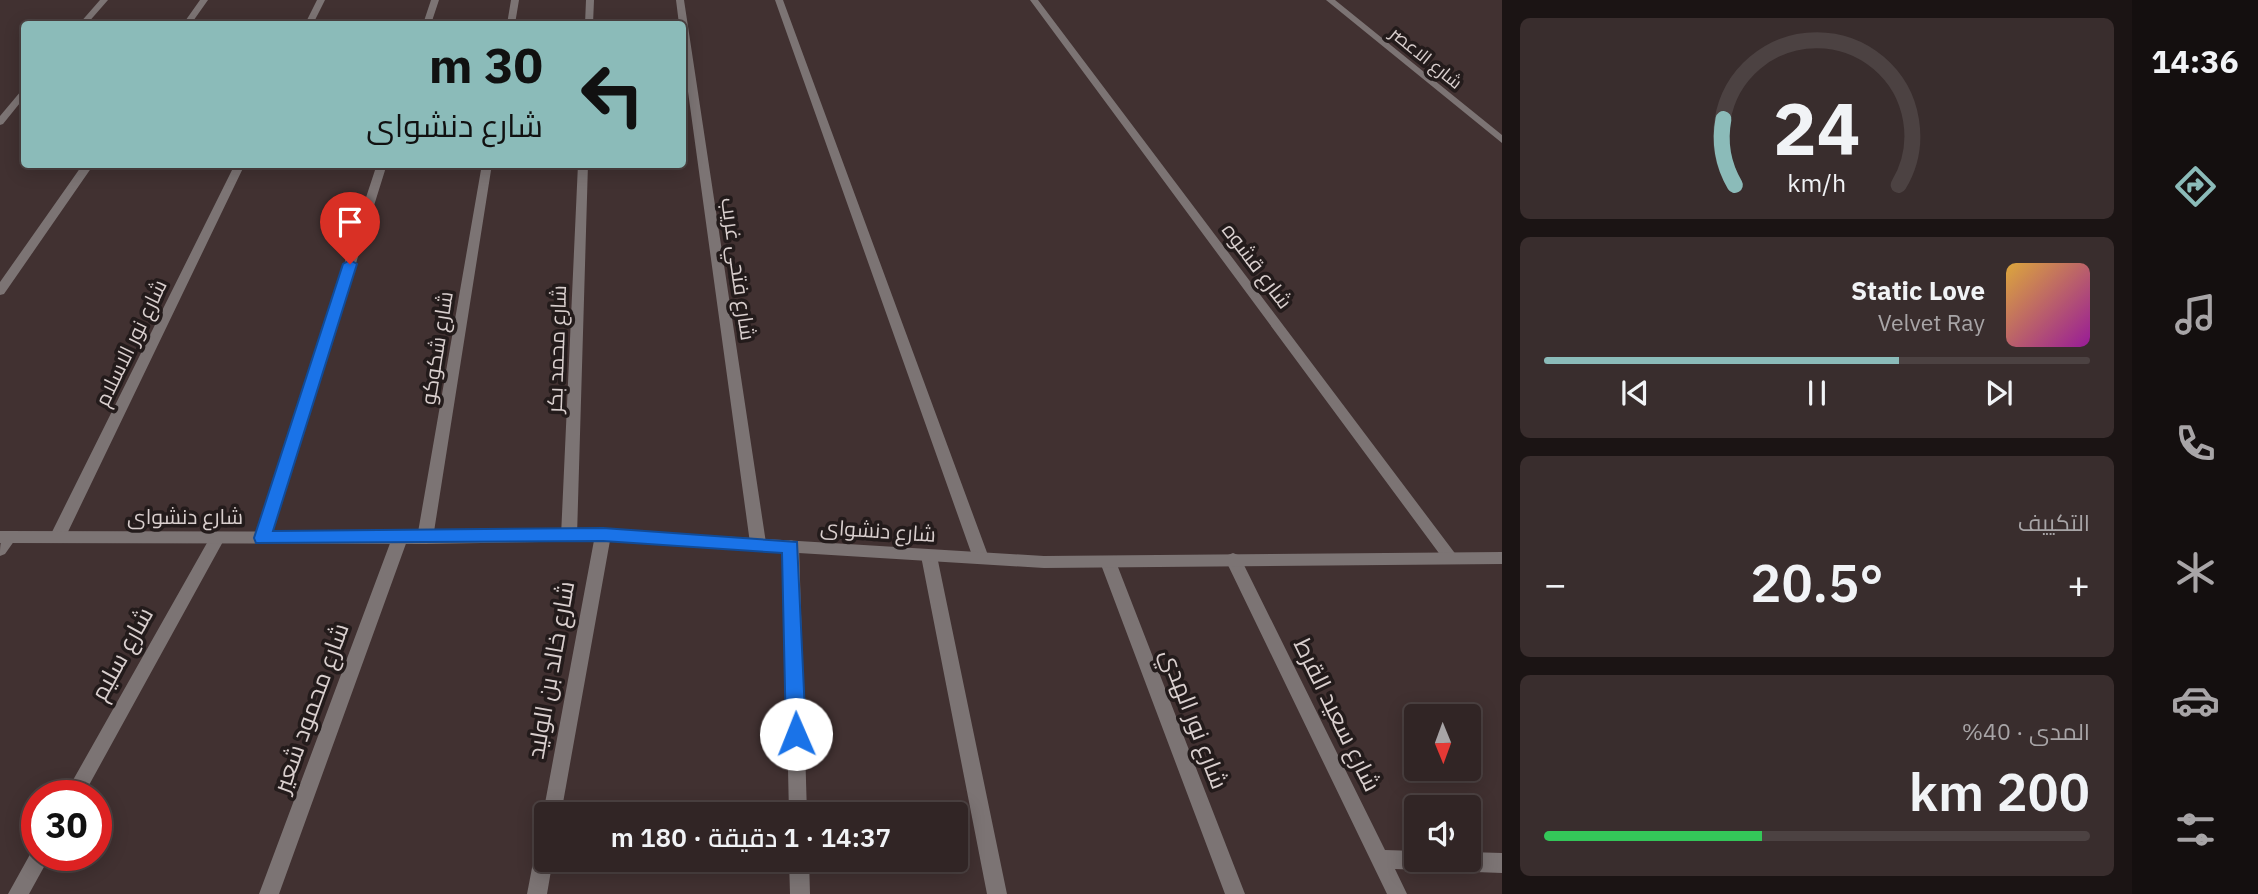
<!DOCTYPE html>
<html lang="ar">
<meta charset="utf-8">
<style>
:root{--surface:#312525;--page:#392d2d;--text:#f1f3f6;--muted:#a8a5a7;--line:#4c4242;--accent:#8bbbb9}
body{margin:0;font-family:"IBM Plex Sans",Cairo,sans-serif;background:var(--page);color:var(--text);direction:rtl;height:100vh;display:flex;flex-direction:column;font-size:26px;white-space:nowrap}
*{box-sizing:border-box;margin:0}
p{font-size:23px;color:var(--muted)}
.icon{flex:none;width:38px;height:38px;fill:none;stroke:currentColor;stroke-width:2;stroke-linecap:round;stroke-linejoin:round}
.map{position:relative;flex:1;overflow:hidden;direction:ltr}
.sheet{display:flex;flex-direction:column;gap:18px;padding:18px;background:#1b1414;width:630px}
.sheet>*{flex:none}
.banner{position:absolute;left:21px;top:21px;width:665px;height:147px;border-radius:7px;box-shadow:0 4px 18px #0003,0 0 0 2px var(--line);direction:rtl;background:#8bbbb9;color:#111;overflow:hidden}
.needle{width:46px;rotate:179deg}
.tools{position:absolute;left:1404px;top:704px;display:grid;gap:14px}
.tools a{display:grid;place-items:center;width:77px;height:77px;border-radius:7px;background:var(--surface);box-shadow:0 4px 18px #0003,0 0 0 2px var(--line);font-size:35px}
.speed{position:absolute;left:21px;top:780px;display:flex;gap:14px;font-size:35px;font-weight:700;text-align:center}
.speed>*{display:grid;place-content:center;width:91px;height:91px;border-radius:50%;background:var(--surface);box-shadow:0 4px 18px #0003,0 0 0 2px var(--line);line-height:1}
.speed .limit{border:10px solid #d22;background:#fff;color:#111}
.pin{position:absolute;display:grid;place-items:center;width:60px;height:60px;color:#fff;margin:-72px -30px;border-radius:50% 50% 50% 0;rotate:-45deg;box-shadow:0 0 7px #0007}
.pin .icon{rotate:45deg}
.me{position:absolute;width:77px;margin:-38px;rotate:359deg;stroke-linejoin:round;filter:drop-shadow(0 0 5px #0008)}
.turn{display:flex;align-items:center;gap:24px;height:147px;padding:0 28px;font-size:32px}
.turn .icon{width:91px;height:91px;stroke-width:2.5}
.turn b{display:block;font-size:49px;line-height:60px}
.big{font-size:52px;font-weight:600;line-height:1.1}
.sheet .card{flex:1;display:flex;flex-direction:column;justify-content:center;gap:10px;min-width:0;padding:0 24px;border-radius:10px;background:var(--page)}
.sheet .dial{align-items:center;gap:0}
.dial svg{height:182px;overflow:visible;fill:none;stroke:var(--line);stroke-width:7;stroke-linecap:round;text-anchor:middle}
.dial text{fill:var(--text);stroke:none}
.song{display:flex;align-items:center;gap:21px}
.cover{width:84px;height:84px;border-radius:10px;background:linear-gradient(135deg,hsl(40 70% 55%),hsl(300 70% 35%))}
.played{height:7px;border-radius:4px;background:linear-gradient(90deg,var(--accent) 65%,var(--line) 65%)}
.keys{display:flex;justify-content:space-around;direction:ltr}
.heat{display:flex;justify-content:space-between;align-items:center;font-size:38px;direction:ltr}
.charge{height:10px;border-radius:5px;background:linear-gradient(90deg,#34c759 40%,var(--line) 0)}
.trip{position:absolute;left:534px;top:802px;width:434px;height:70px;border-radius:7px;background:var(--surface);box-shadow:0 4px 18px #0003,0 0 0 2px var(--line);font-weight:600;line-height:70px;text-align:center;direction:rtl}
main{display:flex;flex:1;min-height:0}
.dock{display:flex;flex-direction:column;width:126px;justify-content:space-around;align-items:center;background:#140f0f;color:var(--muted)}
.dock .icon{width:49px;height:49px}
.dock .selected{color:var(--accent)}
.dock b{font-size:32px;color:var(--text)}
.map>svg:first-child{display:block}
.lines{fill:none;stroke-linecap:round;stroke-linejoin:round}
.minor{fill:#7c7474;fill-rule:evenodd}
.tertiary{fill:#7c7474;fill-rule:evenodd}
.route{fill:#1a73e8;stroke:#114b97;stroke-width:2}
.labels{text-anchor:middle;stroke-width:7;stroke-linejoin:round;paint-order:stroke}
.far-street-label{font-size:18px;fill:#d9cfce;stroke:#231b1b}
.street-label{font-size:21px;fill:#d9cfce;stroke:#231b1b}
.near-street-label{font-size:24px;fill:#d9cfce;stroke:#231b1b}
</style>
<main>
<nav class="dock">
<b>14:36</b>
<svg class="icon selected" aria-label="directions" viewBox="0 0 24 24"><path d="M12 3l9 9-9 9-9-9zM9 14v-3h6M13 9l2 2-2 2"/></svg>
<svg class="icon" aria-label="music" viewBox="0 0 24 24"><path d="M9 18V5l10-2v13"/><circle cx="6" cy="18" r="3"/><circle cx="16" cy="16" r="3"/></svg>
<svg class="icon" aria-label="phone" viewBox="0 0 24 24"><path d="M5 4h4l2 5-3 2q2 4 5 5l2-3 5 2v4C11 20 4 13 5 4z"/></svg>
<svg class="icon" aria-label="climate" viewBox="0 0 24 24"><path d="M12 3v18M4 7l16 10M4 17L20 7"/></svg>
<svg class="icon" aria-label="car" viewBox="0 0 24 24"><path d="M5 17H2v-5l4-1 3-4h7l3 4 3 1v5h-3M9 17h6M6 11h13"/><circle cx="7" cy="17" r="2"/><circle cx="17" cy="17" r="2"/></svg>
<svg class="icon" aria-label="filters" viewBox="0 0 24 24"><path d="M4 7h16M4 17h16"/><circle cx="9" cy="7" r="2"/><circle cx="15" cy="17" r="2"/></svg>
</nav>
<section class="sheet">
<div class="card dial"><svg viewBox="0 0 100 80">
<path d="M14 69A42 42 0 1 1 86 69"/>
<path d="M14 69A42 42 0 0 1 9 40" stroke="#8bbbb9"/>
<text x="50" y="56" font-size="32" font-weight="700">24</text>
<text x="50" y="72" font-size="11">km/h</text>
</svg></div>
<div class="card">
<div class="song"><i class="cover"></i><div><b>Static Love</b><p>Velvet Ray</p></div></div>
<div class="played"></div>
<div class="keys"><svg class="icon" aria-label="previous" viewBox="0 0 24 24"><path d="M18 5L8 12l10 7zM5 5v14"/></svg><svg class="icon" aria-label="pause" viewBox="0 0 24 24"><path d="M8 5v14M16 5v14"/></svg><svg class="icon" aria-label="next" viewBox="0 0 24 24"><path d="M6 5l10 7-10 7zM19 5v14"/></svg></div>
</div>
<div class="card"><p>التكييف</p>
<div class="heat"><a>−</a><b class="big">20.5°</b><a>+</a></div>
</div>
<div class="card"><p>المدى · 40%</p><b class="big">200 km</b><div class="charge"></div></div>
</section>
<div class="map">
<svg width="1502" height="894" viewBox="0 0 1502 894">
<rect width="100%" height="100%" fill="#413131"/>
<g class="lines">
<path class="minor" d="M100,0H108L87,24H79Z
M200,0H208L191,24H183Z
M317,0H325L313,24H305Z
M431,0H439L431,24H423Z
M511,0H519L515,24H507Z
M586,0H594L593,24H585Z
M676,0H684L766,543L763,547H753L750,543L682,48V24H679Z
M775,0H783L989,558L986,562L981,564L976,562L973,558Z
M1030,0H1038L1454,552L1457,556L1454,560L1449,562L1444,560Z
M1326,0H1335L1502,135V143Z
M24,90V98L3,124L0,125V116L21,91Z
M83,164H94L4,294L0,295V282Z
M235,164H245L65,538L62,542H52L49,538Z
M377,164H387L270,538L267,542H257L254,538Z
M482,164H492L433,538L430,542H420L417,538Z
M578,164H588L577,536L574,540H564L561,536Z
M603,529L608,531L611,535L561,814H546V821L543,814L595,535L598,531Z
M9,531L14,533L17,537L5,554L0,556C0,546 0,535 9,531Z
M217,532L222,534L225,538L83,796H64L212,534Z
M400,532L405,534L408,538L279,894H259L392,538L395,534Z
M791,540L796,542L799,546L807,814H789L783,546L786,542Z
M929,550L934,552L937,556L1007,894H987L921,556L924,552Z
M1233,553L1238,555L1241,559L1385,850L1416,851V859H1468V852L1502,853V873L1395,869L1407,894H1387L1225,559L1228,555Z
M1108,556L1113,558L1116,562L1245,894H1225L1100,562L1103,558Z
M546,838V859H553L547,894H527L536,847L539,840Z
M37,848V856H50L29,894H8L33,849Z
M789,859H809L810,894H790Z"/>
<path class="tertiary" d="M603,529L1044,556L1502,552V564L1044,568L603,541L425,544L0,543V531L425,532Z"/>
</g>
<path class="route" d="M350,260L357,264L273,531L603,528L797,542L806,734L803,740L796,743L789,740L786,734L782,553L603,541L256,543L254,538L343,264Z"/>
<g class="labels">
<g class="far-street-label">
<text transform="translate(1426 58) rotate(39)" y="6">شارع الاعصر</text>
</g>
<g class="street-label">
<text transform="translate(1257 266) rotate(53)" y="7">شارع قشوه</text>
<text transform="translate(738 269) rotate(82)" y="7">شارع فتحي غريب</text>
<text transform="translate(131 343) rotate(-64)" y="7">شارع نور الاسلام</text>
<text transform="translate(437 348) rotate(-81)" y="7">شارع شكوكو</text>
<text transform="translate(557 349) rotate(-88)" y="7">شارع محمد بكر</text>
<text x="185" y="524">شارع دنشواى</text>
<text transform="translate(878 531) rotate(4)" y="7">شارع دنشواى</text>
</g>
<g class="near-street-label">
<text transform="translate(122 654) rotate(-61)" y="8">شارع سليم</text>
<text transform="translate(551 670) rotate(-80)" y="8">شارع خالد بن الوليد</text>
<text transform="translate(311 708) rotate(-70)" y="8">شارع محمود شعير</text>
<text transform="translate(1337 715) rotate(64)" y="8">شارع سعيد القرط</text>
<text transform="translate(1194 719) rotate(69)" y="8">شارع نور الهدي</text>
</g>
</g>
</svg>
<div class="tools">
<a><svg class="needle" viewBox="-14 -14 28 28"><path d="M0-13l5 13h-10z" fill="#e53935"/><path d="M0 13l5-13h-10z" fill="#a8a5a7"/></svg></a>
<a><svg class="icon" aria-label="sound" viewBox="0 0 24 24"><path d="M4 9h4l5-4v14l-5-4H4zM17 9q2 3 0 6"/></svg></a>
</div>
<div class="speed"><div class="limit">30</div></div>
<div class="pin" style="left:350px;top:264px;background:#d93025"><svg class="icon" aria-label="arrive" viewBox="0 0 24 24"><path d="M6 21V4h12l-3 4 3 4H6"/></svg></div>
<svg class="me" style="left:796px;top:734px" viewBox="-20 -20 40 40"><circle r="19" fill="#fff"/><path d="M0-13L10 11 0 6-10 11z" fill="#1a73e8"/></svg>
<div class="trip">14:37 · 1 دقيقة · 180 m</div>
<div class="banner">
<div class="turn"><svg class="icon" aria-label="left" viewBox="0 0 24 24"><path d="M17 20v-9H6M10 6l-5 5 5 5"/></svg><div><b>30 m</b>شارع دنشواى</div></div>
</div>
</div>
</main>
